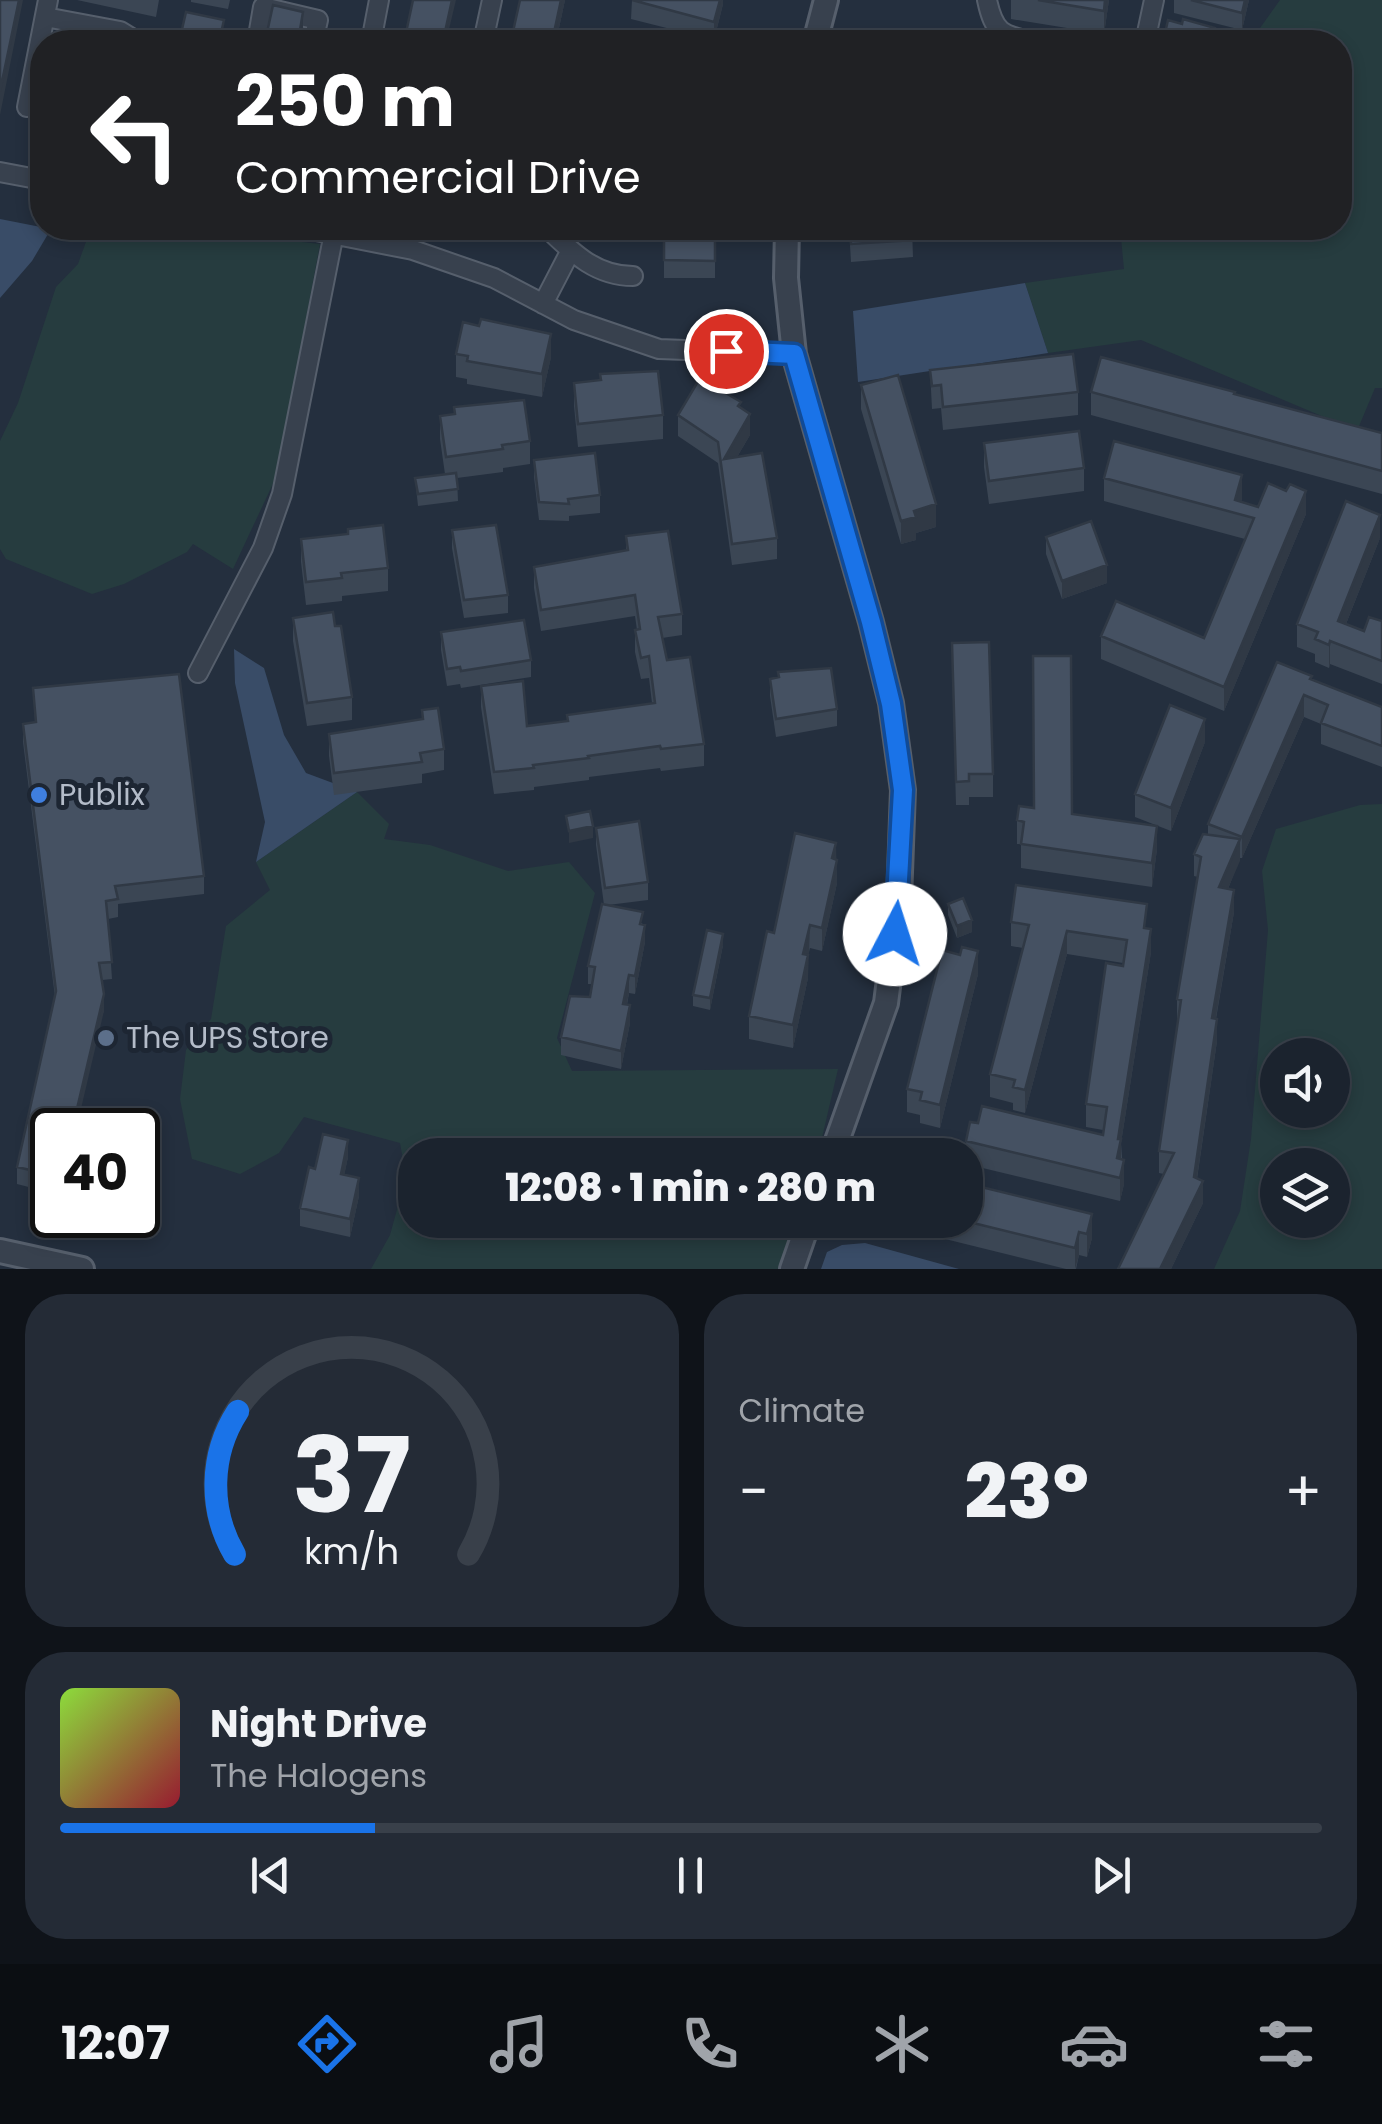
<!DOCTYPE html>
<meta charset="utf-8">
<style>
:root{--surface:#1b232e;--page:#242b36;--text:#f1f3f6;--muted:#a0a4aa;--line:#39404a;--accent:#1a73e8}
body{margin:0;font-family:Poppins,sans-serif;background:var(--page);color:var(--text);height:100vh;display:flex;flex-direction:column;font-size:38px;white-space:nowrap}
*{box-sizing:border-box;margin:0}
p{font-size:32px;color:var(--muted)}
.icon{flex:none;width:55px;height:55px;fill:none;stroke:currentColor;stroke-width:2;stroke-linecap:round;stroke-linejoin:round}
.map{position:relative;height:1269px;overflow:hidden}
.details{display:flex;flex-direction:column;gap:25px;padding:25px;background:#0f1319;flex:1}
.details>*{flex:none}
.hud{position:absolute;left:30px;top:30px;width:1322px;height:210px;border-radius:40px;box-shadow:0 5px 15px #0003,0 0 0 2px var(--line);background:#202124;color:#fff;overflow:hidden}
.controls{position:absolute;left:1260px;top:1038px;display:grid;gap:20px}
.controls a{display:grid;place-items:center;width:90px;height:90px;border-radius:50%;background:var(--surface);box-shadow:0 5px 15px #0003,0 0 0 2px var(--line);font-size:50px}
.speed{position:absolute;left:30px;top:1108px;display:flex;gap:20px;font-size:50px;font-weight:700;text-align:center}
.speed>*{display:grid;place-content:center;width:130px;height:130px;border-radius:50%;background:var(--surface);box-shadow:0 5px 15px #0003,0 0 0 2px var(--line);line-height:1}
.speed .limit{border:5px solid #111;border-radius:15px;background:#fff;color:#111}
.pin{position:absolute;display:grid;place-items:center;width:85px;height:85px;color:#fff;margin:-42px;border:5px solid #fff;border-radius:50%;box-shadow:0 2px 10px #0007}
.me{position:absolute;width:110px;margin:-55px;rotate:5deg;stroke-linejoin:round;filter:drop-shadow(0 0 8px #0008)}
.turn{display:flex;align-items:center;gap:35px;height:210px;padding:0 40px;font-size:45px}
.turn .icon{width:130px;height:130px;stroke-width:2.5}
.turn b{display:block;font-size:70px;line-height:85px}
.big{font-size:75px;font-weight:800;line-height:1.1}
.details .widget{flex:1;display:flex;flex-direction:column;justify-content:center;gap:15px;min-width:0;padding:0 35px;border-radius:40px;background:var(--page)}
.details .dial{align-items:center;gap:0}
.dial svg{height:260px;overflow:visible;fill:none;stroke:var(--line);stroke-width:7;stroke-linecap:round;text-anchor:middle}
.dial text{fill:var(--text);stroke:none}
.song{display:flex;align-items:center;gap:30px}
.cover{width:120px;height:120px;border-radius:15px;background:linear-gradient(135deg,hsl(90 70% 55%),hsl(350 70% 35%))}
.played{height:10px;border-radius:5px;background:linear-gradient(90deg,var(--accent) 25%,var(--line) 25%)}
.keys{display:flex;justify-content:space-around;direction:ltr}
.heat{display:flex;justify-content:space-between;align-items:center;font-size:55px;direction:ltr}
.details .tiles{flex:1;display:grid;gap:25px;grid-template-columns:1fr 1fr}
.widget:last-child{grid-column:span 2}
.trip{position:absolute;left:398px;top:1138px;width:585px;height:100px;border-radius:40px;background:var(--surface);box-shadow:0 5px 15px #0003,0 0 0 2px var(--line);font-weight:800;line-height:100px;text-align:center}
.menu{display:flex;height:160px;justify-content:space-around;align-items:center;background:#0b0e12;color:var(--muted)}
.menu .icon{width:70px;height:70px}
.menu .active{color:var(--accent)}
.menu b{font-size:45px;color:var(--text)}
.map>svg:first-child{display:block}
.green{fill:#263c3f;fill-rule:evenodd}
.water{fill:#394c67}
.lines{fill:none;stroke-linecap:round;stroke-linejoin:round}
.minor-casing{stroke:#565f6c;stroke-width:22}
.tertiary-casing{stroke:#565f6c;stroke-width:28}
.minor{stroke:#38414e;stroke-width:18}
.tertiary{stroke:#38414e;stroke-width:22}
.wall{fill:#3b4654}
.shaded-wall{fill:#303945}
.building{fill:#455162;stroke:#303945;stroke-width:2.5}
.route-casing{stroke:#114b97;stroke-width:25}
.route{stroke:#1a73e8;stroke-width:18}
.shop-dot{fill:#3f7fe0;stroke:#1d2633;stroke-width:4}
.service-dot{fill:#5c6f8a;stroke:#1d2633;stroke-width:4}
.labels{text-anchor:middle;stroke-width:10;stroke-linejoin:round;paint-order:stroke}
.poi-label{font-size:30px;fill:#b4bcc9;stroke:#1d2633;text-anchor:start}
</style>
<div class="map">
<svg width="1382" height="1269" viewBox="0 0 1382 1269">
<rect width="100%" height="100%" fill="#242f3e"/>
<path class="green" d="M1280,0H1382V388H1375L1357,431L1141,340L1048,353L1025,283L1124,269L1120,228H1340V42H1250Z
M91,228H145L169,233L173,228L320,244L277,475L233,569L193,544L187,552L124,584L92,594L6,559L0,549V441L18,403L56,287L78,264Z
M357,792L389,824L384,839L430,845L508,871L569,862L595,893L557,1038L572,1071L838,1069L818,1155H415V1220H800L782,1269H371L390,1235L406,1177L400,1143L304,1117L279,1153L240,1174L192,1159L180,1099L186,1050L211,1019L226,926L270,890L256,862Z
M1382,804V1269H1214L1240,1211L1251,1139L1268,930L1262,871L1276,829L1360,805ZM1278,1055H1332V1110H1278ZM1278,1165H1332V1220H1278Z"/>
<path class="water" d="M0,219L51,229L32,261L0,298Z
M1025,283L1048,353L858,382L853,311Z
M234,649L264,668L284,735L306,773L357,792L256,862L265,822L235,683Z
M865,1243L959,1269H821L827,1252L842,1245Z"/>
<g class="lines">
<defs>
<path id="minor" d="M987,0C994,33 1002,35 1033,42
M45,17L120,31L138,42
M257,42L263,7L318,20L313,42
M371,42L379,0
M483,42L492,0
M1145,42L1154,0
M27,107L48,0
M0,172L42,180
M301,228L413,250L494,278L574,320L659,349L794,354
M547,228C572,252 595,276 633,276
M543,304L571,250
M198,673L263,548L282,494L335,228"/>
<path id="tertiary" d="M815,42L826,0
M787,228L786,278L794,354L871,622L891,703L903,790L899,900L886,1003L832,1155
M0,1251L82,1269
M792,1269L809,1220"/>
</defs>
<use href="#minor" class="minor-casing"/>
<use href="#tertiary" class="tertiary-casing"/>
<use href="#minor" class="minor"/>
<use href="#tertiary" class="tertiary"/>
</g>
<path class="wall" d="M77,0H159L156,17Z
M191,0H230L228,9L191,2Z
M520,0H565L556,42H512Z
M632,0H723V4L714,40L631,19Z
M1011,0H1109L1104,34L1011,19Z
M1174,0H1249L1242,30L1174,13Z
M715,228V278H664V238H681Z
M849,228H912L913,257L851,262Z
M456,354L551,357L542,397L467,384V379L456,377Z
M930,370L1078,392V415L943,430L941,408L932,409Z
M574,383L663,415V439L578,447L574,406Z
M861,385L936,527L916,533V540L901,544L861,409Z
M1091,392L1235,395L1382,433V494L1091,415Z
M454,407L530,441V464L503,468V472L457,478L458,501L418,506L415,478L445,474L440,439V416L454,414Z
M741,408L750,435L737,457L777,538V559L732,565L718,463L678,436V415Z
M984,443L1084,468V491L989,504L984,467Z
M534,460L600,495V513L569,516V521L539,520L534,477Z
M1104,478L1242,498L1241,502L1258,507L1306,514L1224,711L1101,659V636L1204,638L1245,539L1104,501Z
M452,530L508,595V613L464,618L452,548Z
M626,536L682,614V635L662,638L667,660L704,744V766L661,771L660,768L589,777V780L534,787V790L494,794L481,707V686L527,726L567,721L652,703L649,678L641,679L635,652V630H637L635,616L541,631L534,588V567L626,551Z
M1046,537L1107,583L1062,599L1046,554Z
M1380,538L1346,624L1364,631L1382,621V684L1330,664L1329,668L1315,662V654L1297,647V624Z
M301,539L388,568V591L342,596V601L306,605L301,562Z
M293,618L335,626L352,697V720L307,726L293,641Z
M441,632L531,660V677L461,688L460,684L447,686L441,650Z
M952,666L993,774V797H969V805H956Z
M778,672L837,709V726L776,737L770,696V679L778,678Z
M1312,679L1382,707V767L1321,744V724L1304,717L1242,858H1240L1228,889L1234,912L1216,1019L1217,1041L1197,1179L1203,1203L1171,1269H1118L1164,1174L1159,1173V1151L1178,1021H1177V999L1198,877L1194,876V854L1208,834V824Z
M33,688L204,876V894L118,904V917L108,919L112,979L102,980L104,1011L52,1130V1193L17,1184V1167L55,997L23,742V724L35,722Z
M422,710L444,749V770L422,774V783L334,795L329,756V734L422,720Z
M1205,742L1171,831L1135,817V794Z
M1072,814L1157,849L1152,887L1021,868V844H1017V820Z
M596,828L648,882V900L608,905L643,924L645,942L635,994L629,993L627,1005L630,1023L621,1069L561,1055V1037L590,997L592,984H588V966L604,905L596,845Z
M836,859L837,883L822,951L810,948L808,956V978L793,1048L749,1039V1016L774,933Z
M948,904L972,932L957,938L948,915Z
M1011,922L1147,928L1151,952L1121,1143L1124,1184L1120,1201L966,1164V1141L978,1123L1103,1135V1130L1086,1127V1104L1123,963L1067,954L1025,1113L1013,1110V1103L990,1097V1074L1023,948L1011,946Z
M723,945L710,1010L693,1006V995Z
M978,974L940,1128L920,1123V1115L907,1112V1089Z
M348,1157L344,1175L359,1196L350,1237L300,1226V1208L315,1169Z
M1092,1214V1238L1087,1257L1079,1255L1076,1269H1066L937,1237V1220Z"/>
<path class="shaded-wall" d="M19,0H23L0,115V91Z
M452,0H456L446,42L445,32Z
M561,0H565L556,42H552Z
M720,0H723V4L714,40V22Z
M1105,0H1109L1104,34V11Z
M1245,0H1249L1242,30V13Z
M303,12V29L301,42H298Z
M224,20L222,42H219Z
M551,334V357L542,397V374Z
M750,414V435L724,479V459Z
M1242,475V498L1238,514L1235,500Z
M1306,491V514L1224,711V687Z
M936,504V527L916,533V540L901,544V521L914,511Z
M1380,515V538L1338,644V621Z
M1107,565V583L1062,599V581Z
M1330,641V664L1329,668V645Z
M1304,695V717L1242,858V837Z
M1205,719V742L1171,831V808Z
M593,826V838L569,843V831Z
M1157,826V849L1152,887V863Z
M1240,839V861L1219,909V887Z
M836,843L837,883L822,951V928L832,858Z
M1234,890V912L1212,1040V1018Z
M972,920V932L957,938V926Z
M645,925V942L635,994V976Z
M810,925L808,978L793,1048V1025L803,954Z
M1151,929V952L1121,1143V1163L1117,1177L1118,1139Z
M1067,931V954L1025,1113V1090Z
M723,934V945L710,1010V998Z
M978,951V974L940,1128V1105Z
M629,975V993L623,1021V1004Z
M104,994V1011L76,1130H72Z
M630,1005V1023L621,1069V1051Z
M1217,1019V1041L1194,1198L1203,1181V1203L1171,1269H1160L1194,1177Z
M348,1140V1157L341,1192V1174Z
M1124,1160V1184L1120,1201V1178Z
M359,1178V1196L350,1237V1219Z
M1092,1214V1238L1087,1257V1234Z
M1079,1232V1255L1075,1269V1248Z"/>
<path class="building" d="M0,0H19L0,91Z
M413,0H452L445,32L450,33L448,42H404Z
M520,0H561L552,42H542L512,36Z
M632,0H720L714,22Z
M1038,0H1105L1104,11Z
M1191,0H1245L1242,13Z
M273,5L303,12L298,42H265Z
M186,12L224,20L219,42H179Z
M1183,19L1215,28L1211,42H1163L1168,20L1182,24Z
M990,36L1021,42H989Z
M681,228H715V261L664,260V238H681Z
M850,228H912L913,240L851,244Z
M481,319L551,334L542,374L467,361L468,356L456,354L463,322L479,326Z
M1073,354L1078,392L943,407L941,385L932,386L930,370Z
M1101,357L1235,392L1234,394L1382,433V471L1091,392Z
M658,371L663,415L578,424L574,383L601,380L600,374Z
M898,375L936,504L914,511L916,517L901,521L861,385Z
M700,378L741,402L738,406L750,414L724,459L762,453L777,538L732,544L718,442L678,415Z
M524,400L530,441L502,445L503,449L446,457L440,416L455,414L454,407Z
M1079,431L1084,468L989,481L984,443Z
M1114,441L1242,475L1235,500L1258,507L1268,483L1286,491L1290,484L1306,491L1224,687L1101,636L1116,601L1204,638L1254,518L1104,478Z
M595,453L600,495L568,499L569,504L539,502L534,460Z
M456,473L458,489L418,494L415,478Z
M1346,501L1380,515L1338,621L1364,631L1369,617L1382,621V661L1330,641L1329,645L1315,639L1318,632L1297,624Z
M1091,521L1107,565L1062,581L1046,537Z
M383,525L388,568L341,573L342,578L306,582L301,539L348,534V529Z
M496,525L508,595L464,600L452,530Z
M668,531L682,614L658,617L667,660L690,657L704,744L661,749L660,746L588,756L589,758L533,765L534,768L494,772L481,686L523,681L527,726L568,721L567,715L655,703L649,656L641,658L635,630L640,629L635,595L541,610L534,567L628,550L626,536Z
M333,612L335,626H341L352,697L307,703L293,618Z
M524,620L531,660L461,671L460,667L447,669L441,632Z
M989,642L993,774H969V781L956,782L952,643Z
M1033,656H1071L1072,814L1157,826L1152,863L1021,844L1024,822L1017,820L1019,806L1034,808Z
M1277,662L1312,676L1310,679L1382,707V746L1321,723L1328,705L1304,695L1242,837L1208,824Z
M831,668L837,709L776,719L770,679L779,677L778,672Z
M179,674L204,876L115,886L118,899L106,901L112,962L99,963L104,994L72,1130H52V1175L17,1167L56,991L23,724L36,722L33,688Z
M1170,705L1205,719L1171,808L1135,794Z
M438,708L444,749L420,753L422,762L334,773L329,734L423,719L422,710Z
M590,811L593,826L569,831L566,816Z
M639,821L648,882L605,888L596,828Z
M795,833L836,843L832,858L837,860L822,928L810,925L803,954L808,955L793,1025L749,1016L767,931L774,933Z
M1203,834L1240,839L1219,887L1234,890L1212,1018L1217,1019L1194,1177L1203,1181L1160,1269H1118L1174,1153L1159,1151L1181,1000L1177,999L1201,857L1194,854Z
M1016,885L1147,904L1144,928L1151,929L1118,1139H1121L1117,1158L1124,1160L1120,1178L966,1141L970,1122L978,1123L982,1106L1103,1135L1107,1107L1086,1104L1106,963L1123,966L1127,940L1067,931L1025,1090L1013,1087L1015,1080L990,1074L1029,925L1011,922Z
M963,898L972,920L957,926L948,904Z
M602,904L643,912L640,924L645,925L635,976L629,975L623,1004L630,1005L621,1051L561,1037L570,996L590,997L595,967L588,966Z
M707,930L723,934L710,998L693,995Z
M962,947L978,951L940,1105L920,1100L922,1092L907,1089L942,950L960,955Z
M323,1134L348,1140L341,1174L359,1178L350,1219L300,1208L309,1167L315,1169Z
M965,1183L1092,1214L1087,1234L1079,1232L1075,1248L961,1220H965Z"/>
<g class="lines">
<defs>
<path id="route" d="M726,351L794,354L871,622L891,704L903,790L895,934"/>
</defs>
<use href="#route" class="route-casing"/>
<use href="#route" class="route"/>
</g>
<circle class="shop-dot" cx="39" cy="795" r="10"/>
<circle class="service-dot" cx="106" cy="1038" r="10"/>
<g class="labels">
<g class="poi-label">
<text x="59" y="805">Publix</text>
<text x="126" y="1048">The UPS Store</text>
</g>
</g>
</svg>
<div class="controls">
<a><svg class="icon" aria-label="sound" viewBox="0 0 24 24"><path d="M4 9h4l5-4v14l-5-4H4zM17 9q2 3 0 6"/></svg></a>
<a><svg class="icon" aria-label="layers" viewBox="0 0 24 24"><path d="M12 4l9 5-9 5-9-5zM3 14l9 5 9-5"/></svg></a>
</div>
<div class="speed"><div class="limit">40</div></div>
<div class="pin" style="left:726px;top:351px;background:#d93025"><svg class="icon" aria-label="arrive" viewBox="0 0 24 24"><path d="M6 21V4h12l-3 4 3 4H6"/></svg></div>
<svg class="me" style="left:895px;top:934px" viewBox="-20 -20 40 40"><circle r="19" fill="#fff"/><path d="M0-13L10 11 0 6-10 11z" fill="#1a73e8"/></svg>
<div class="trip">12:08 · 1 min · 280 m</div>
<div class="hud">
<div class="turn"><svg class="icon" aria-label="left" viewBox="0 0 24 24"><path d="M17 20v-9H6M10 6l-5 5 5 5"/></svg><div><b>250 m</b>Commercial Drive</div></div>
</div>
</div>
<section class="details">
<div class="tiles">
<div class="widget dial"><svg viewBox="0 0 100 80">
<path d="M14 69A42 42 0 1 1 86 69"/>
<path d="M14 69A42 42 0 0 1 15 25" stroke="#1a73e8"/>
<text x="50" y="56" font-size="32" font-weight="700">37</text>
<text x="50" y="72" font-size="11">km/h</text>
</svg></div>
<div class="widget"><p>Climate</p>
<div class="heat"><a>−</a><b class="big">23°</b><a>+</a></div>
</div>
<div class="widget">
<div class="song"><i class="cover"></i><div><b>Night Drive</b><p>The Halogens</p></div></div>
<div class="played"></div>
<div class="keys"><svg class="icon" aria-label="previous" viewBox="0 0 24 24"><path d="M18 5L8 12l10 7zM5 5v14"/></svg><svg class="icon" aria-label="pause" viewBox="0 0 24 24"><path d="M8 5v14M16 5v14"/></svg><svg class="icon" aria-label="next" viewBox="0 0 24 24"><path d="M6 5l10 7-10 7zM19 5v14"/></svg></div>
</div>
</div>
</section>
<nav class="menu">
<b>12:07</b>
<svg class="icon active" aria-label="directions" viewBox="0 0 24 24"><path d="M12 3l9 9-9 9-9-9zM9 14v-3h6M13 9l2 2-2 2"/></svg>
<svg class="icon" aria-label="music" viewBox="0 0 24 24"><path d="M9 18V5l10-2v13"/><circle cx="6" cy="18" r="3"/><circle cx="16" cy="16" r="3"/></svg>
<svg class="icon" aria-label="phone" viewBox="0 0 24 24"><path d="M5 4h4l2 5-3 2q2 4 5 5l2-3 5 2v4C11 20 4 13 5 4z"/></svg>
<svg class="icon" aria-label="climate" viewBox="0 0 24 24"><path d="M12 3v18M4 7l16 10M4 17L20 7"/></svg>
<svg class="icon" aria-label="car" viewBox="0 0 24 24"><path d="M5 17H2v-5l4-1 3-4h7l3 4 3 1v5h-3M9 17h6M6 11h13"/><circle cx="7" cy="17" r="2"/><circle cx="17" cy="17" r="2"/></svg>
<svg class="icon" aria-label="filters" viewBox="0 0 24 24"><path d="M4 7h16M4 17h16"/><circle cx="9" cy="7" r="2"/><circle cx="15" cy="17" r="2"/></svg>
</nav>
